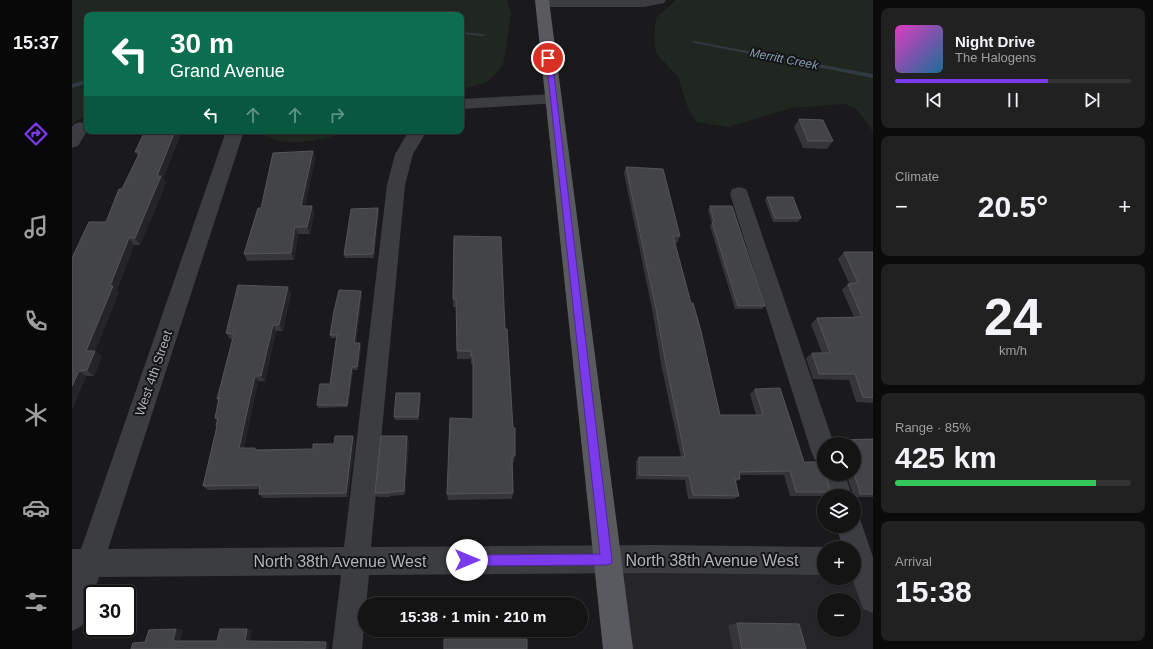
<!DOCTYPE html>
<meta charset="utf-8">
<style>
:root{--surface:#141415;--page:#212122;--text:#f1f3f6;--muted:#9d9ea0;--line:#333334;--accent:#7c3aed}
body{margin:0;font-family:Helvetica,sans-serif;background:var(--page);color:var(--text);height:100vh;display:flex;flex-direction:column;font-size:15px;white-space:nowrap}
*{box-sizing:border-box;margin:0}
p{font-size:13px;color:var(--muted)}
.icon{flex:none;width:22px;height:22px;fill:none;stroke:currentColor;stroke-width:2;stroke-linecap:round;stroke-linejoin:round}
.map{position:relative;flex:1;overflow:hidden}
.sheet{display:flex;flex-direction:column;gap:8px;padding:8px;background:#0b0b0c;width:280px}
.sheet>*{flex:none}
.banner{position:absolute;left:12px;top:12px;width:380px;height:122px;border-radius:8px;box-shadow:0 1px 3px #0004,0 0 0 1px var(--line);background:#0b6e4f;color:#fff;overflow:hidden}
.controls{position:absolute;left:745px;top:437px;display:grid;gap:8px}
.controls a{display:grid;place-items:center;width:44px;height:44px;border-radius:50%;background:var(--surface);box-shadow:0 1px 3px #0004,0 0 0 1px var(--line);font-size:20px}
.speed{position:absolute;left:12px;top:585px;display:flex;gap:8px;font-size:20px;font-weight:700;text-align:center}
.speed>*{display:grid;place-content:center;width:52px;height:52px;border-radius:50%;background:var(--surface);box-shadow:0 1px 3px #0004,0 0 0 1px var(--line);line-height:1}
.speed .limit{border:2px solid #111;border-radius:6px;background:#fff;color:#111}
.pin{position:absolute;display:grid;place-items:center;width:34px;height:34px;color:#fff;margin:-17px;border:2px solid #fff;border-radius:50%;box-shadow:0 1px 4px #0007}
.me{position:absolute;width:44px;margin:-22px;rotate:90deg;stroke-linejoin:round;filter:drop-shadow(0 0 3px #0008)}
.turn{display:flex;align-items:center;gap:14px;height:84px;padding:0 20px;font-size:18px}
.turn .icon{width:52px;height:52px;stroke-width:2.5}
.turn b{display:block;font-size:28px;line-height:34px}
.lanes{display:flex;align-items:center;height:38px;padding:0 20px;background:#0003;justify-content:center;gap:20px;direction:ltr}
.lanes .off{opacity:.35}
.big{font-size:30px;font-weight:800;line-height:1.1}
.sheet .tile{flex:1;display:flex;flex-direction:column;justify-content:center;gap:6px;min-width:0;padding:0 14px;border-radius:8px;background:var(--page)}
.sheet .dial{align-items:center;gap:0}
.dial b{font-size:52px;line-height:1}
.song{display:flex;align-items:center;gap:12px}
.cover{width:48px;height:48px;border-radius:6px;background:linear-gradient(135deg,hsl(310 70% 55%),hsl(200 70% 35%))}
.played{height:4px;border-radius:2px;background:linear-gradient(90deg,var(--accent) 65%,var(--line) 65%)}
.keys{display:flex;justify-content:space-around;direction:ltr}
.heat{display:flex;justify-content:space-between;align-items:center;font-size:22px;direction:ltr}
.charge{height:6px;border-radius:3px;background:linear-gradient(90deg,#34c759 85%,var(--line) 0)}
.trip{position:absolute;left:286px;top:597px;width:230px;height:40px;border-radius:20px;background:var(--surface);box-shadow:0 1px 3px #0004,0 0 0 1px var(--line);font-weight:800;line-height:40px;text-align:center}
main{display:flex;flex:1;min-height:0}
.dock{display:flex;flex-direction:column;width:72px;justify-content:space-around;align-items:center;background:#080808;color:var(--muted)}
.dock .icon{width:28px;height:28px}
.dock .current{color:var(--accent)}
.dock b{font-size:18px;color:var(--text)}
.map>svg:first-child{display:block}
.built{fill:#262629;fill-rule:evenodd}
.green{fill:#202721}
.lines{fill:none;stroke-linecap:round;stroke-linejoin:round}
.stream{fill:#313a3f;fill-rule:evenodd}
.minor{fill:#3b3d41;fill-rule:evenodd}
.major{fill:#585a5f;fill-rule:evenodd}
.wall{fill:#36363a}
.shaded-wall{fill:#252528}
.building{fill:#434447;stroke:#545559}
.route{fill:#7c3aed;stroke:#51269a}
.labels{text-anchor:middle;stroke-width:4;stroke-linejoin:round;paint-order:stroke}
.far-water-label{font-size:12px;font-style:italic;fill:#88a0b2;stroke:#151517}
.street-label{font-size:13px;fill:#aeb2ba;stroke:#151517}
.near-street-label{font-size:16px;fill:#aeb2ba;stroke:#151517}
</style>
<main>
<nav class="dock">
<b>15:37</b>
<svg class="icon current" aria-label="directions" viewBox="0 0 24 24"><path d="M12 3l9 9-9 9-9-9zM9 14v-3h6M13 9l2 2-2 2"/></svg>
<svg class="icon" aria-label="music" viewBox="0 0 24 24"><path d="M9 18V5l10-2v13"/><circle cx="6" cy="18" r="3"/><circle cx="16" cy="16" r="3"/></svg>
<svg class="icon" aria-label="phone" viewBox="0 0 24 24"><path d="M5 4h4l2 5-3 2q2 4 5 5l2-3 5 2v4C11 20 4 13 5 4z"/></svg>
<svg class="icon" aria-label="climate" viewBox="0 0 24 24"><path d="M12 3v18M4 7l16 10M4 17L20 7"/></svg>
<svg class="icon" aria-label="car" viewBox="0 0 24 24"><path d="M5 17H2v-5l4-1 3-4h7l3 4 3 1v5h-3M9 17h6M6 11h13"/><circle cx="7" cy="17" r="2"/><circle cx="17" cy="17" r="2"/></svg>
<svg class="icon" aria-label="filters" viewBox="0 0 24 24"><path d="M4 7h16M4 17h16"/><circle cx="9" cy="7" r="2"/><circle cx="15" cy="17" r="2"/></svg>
</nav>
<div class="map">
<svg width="801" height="649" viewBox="0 0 801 649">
<rect width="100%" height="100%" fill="#1a1a1c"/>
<path class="built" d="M534,560L752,561V578H782L801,599V649H546ZM752,600H782V630H752Z"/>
<path class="green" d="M0,0H435L439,14L431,65L424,74L413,83L389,89V15H15V114L0,124Z
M604,0H801V132L786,110L773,104L719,108L656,127L624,122L616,108L606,77L584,53L582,35L584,18Z
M185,131H276C259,139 220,146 202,139C196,137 190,134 185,131Z"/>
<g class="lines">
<path class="stream" d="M389,32L411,34L413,35L411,36L389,34Z
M621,41L801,74V78L623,43H621Z
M15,79V83L0,88V84Z"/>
<path class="minor" d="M465,0H594L592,3L572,7H470L465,6L463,3Z
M481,94L487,95L489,99L487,103L389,109V99Z
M8,122L14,124L15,131L6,146L0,148V127L2,124Z
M154,131H172L36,549L272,547L315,185L323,154L337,131H355L341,154L333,185L299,547L582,545L752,547L754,548H752V575L582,573L297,575L290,649H260L269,575L27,577L10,626L0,631V549H9Z
M667,187L674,189L676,194L762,444H752V463L743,460L739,451L658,194L660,189Z
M751,465L752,474H773L780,496H754L747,474Z
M782,515L787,516L801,557V613L791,609L780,578H782V548H771L764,526H782Z"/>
<path class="major" d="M463,0H477L561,649H531Z"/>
</g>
<path class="wall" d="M727,119L761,141L755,149L731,148L722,127Z
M73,131H110L91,179L94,183L68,245H62L45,290L47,292L23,351L30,357L22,376H14L0,410L34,222L66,156L63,152Z
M241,151L243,159L233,206H240L242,213L238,234H226L222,260L175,261L172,254L189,208Z
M554,167L608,236L605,243H603L648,415H684L678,394L683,389L732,462L752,474L759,492L752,496H718L712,475H668V479L664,482L667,496L662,499H616L613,480L564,479V461L567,457H609L589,364L581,314L552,173Z
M695,197L729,218L726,222H701L693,200Z
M638,206L693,306L690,309H663L638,226L640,223L636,210Z
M307,212L302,258H273L272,255Z
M382,236L433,329L443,456L442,462H440L441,493L440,499L376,500L375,494L401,419V364H399V359H385L384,307H381V299Z
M772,252H801V403L784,402L777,380L741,379L734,358L740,353H750L739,324L745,318L782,317L770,290L777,283L766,259Z
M289,291L290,294L284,343L289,347L286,370H281L276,407L246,408L245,405L258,384L264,338H259L258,335Z
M219,293L211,331H204L193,381H186L172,448L185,450L241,449L262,444L281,436L283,441L276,497L191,498L187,494V489L136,490L131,486L145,427L144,426L145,421L143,418L147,401L145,399L160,340L158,339L154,333Z
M348,393L349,396L347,420H323L322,417Z
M335,436L337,441L333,495L318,496V497H305L303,493Z
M801,439V497H782L774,474H782V444H762L769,440Z
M665,623L734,649H661L656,625Z"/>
<path class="shaded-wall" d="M103,131H110L91,179L94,183L68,245L63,238L85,176Z
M241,151L243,159L232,213L229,206Z
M240,206L242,213L238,234L235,227Z
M306,208L307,212L302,258L301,254Z
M223,227L226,234L222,260L219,253Z
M57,238L62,245L45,290L47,292L23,351L30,357L22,376L15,370L14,351L38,286Z
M216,287L219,293L211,331L207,325Z
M289,291L290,294L283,347L282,343Z
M201,325L204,331L193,381L189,376Z
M288,343L289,347L286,370L285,367Z
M280,367L281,370L276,407L275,405Z
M7,371L14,376L0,410V386Z
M183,376L186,381L171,453L167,448Z
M348,393L349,396L347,420L346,417Z
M281,436L283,441L276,497L274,493Z
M335,436L337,441L333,495L332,491Z
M104,629L111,630L108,642L101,641Z
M175,629L180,630L178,641H173Z
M254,642L257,643L256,649H253Z"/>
<path class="building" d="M727,119L751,120L761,141H736Z
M73,131H103L85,176H89L63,238H57L38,286H41L14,351H23L15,370L7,371L0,386V258L17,222H34L47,189H50L68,152H63Z
M241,151L229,206H240L235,227H223L219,253L172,254L186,208H189L201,153Z
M554,167L591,169L608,236H601L619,303H621L629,331L648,415H691L683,389L708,388L732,462H752V474H753L759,492H724L718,471L667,472L668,479H663L667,496L621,495L617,476L567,475V457H613L593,359L584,309Z
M695,197H721L729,218H703Z
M638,206H660L693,306H666L640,222H642Z
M306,208L301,254L272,255L279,209Z
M382,236L429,237L433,329H435L441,428H443V456H440L441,493L375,494L378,418L401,419V356H399V351H385L384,299H381Z
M772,252H801V398L791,397L783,374H747L740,353H758L745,318L790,317L776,284L786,283Z
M166,285L216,287L207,325H201L189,376H183L167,448H183V450L241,449V444H262L263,436H281L274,493L187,494L188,485L131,486L145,426H144L146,418H143L147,398L145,399L162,334L154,333Z
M267,290L289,291L282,343H288L285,367H280L275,405H245L248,384H258L265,335H258L262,311Z
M324,393H348L346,417H322Z
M309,436H335L332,491L317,492V493H303Z
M801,439V494H787L788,492L782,474V444H766V442L769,440Z
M665,623L727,624L734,649H670Z
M104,629L101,641H145L148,629H175L173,641L254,642L253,649H59L61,643L73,642L77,630Z
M372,639H455V649H372Z"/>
<path class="route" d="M474,57L480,58L540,560L539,564L534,565L395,566L391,565L389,560L391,556L395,555L528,554Z"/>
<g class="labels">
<g class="far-water-label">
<text transform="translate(712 59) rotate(11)" y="4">Merritt Creek</text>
</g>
<g class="street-label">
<text transform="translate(81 373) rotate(-71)" y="5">West 4th Street</text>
</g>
<g class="near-street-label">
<text x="640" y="566">North 38th Avenue West</text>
<text x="268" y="567">North 38th Avenue West</text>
</g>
</g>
</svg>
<div class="controls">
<a><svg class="icon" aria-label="search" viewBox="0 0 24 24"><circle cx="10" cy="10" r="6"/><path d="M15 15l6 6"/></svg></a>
<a><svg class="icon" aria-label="layers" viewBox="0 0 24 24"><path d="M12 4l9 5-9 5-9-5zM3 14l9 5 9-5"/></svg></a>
<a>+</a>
<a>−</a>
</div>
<div class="speed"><div class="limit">30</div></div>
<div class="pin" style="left:476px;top:58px;background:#d93025"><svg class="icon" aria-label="arrive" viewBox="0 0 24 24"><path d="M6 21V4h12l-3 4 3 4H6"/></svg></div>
<svg class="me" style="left:395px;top:560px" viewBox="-20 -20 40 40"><circle r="19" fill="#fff"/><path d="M0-13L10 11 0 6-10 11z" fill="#7c3aed"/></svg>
<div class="trip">15:38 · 1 min · 210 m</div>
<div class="banner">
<div class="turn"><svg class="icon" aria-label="left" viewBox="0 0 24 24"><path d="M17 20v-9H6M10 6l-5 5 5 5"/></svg><div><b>30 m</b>Grand Avenue</div></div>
<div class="lanes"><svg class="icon" aria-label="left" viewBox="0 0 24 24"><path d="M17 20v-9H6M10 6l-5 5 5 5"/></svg><svg class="icon off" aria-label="ahead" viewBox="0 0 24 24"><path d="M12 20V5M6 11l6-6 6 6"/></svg><svg class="icon off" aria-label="ahead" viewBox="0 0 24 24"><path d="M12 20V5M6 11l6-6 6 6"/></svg><svg class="icon off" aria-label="right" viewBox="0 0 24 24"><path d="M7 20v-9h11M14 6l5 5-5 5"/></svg></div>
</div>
</div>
<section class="sheet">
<div class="tile">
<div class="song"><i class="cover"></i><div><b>Night Drive</b><p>The Halogens</p></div></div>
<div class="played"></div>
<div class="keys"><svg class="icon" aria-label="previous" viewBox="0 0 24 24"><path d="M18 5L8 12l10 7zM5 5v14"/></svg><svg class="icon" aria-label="pause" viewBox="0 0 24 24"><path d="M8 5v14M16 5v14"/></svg><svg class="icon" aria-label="next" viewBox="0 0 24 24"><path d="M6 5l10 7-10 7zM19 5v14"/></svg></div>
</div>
<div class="tile"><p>Climate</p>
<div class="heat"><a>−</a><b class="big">20.5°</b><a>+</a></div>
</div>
<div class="tile dial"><b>24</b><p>km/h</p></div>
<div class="tile"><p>Range · 85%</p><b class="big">425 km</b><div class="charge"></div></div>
<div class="tile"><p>Arrival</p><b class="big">15:38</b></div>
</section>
</main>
